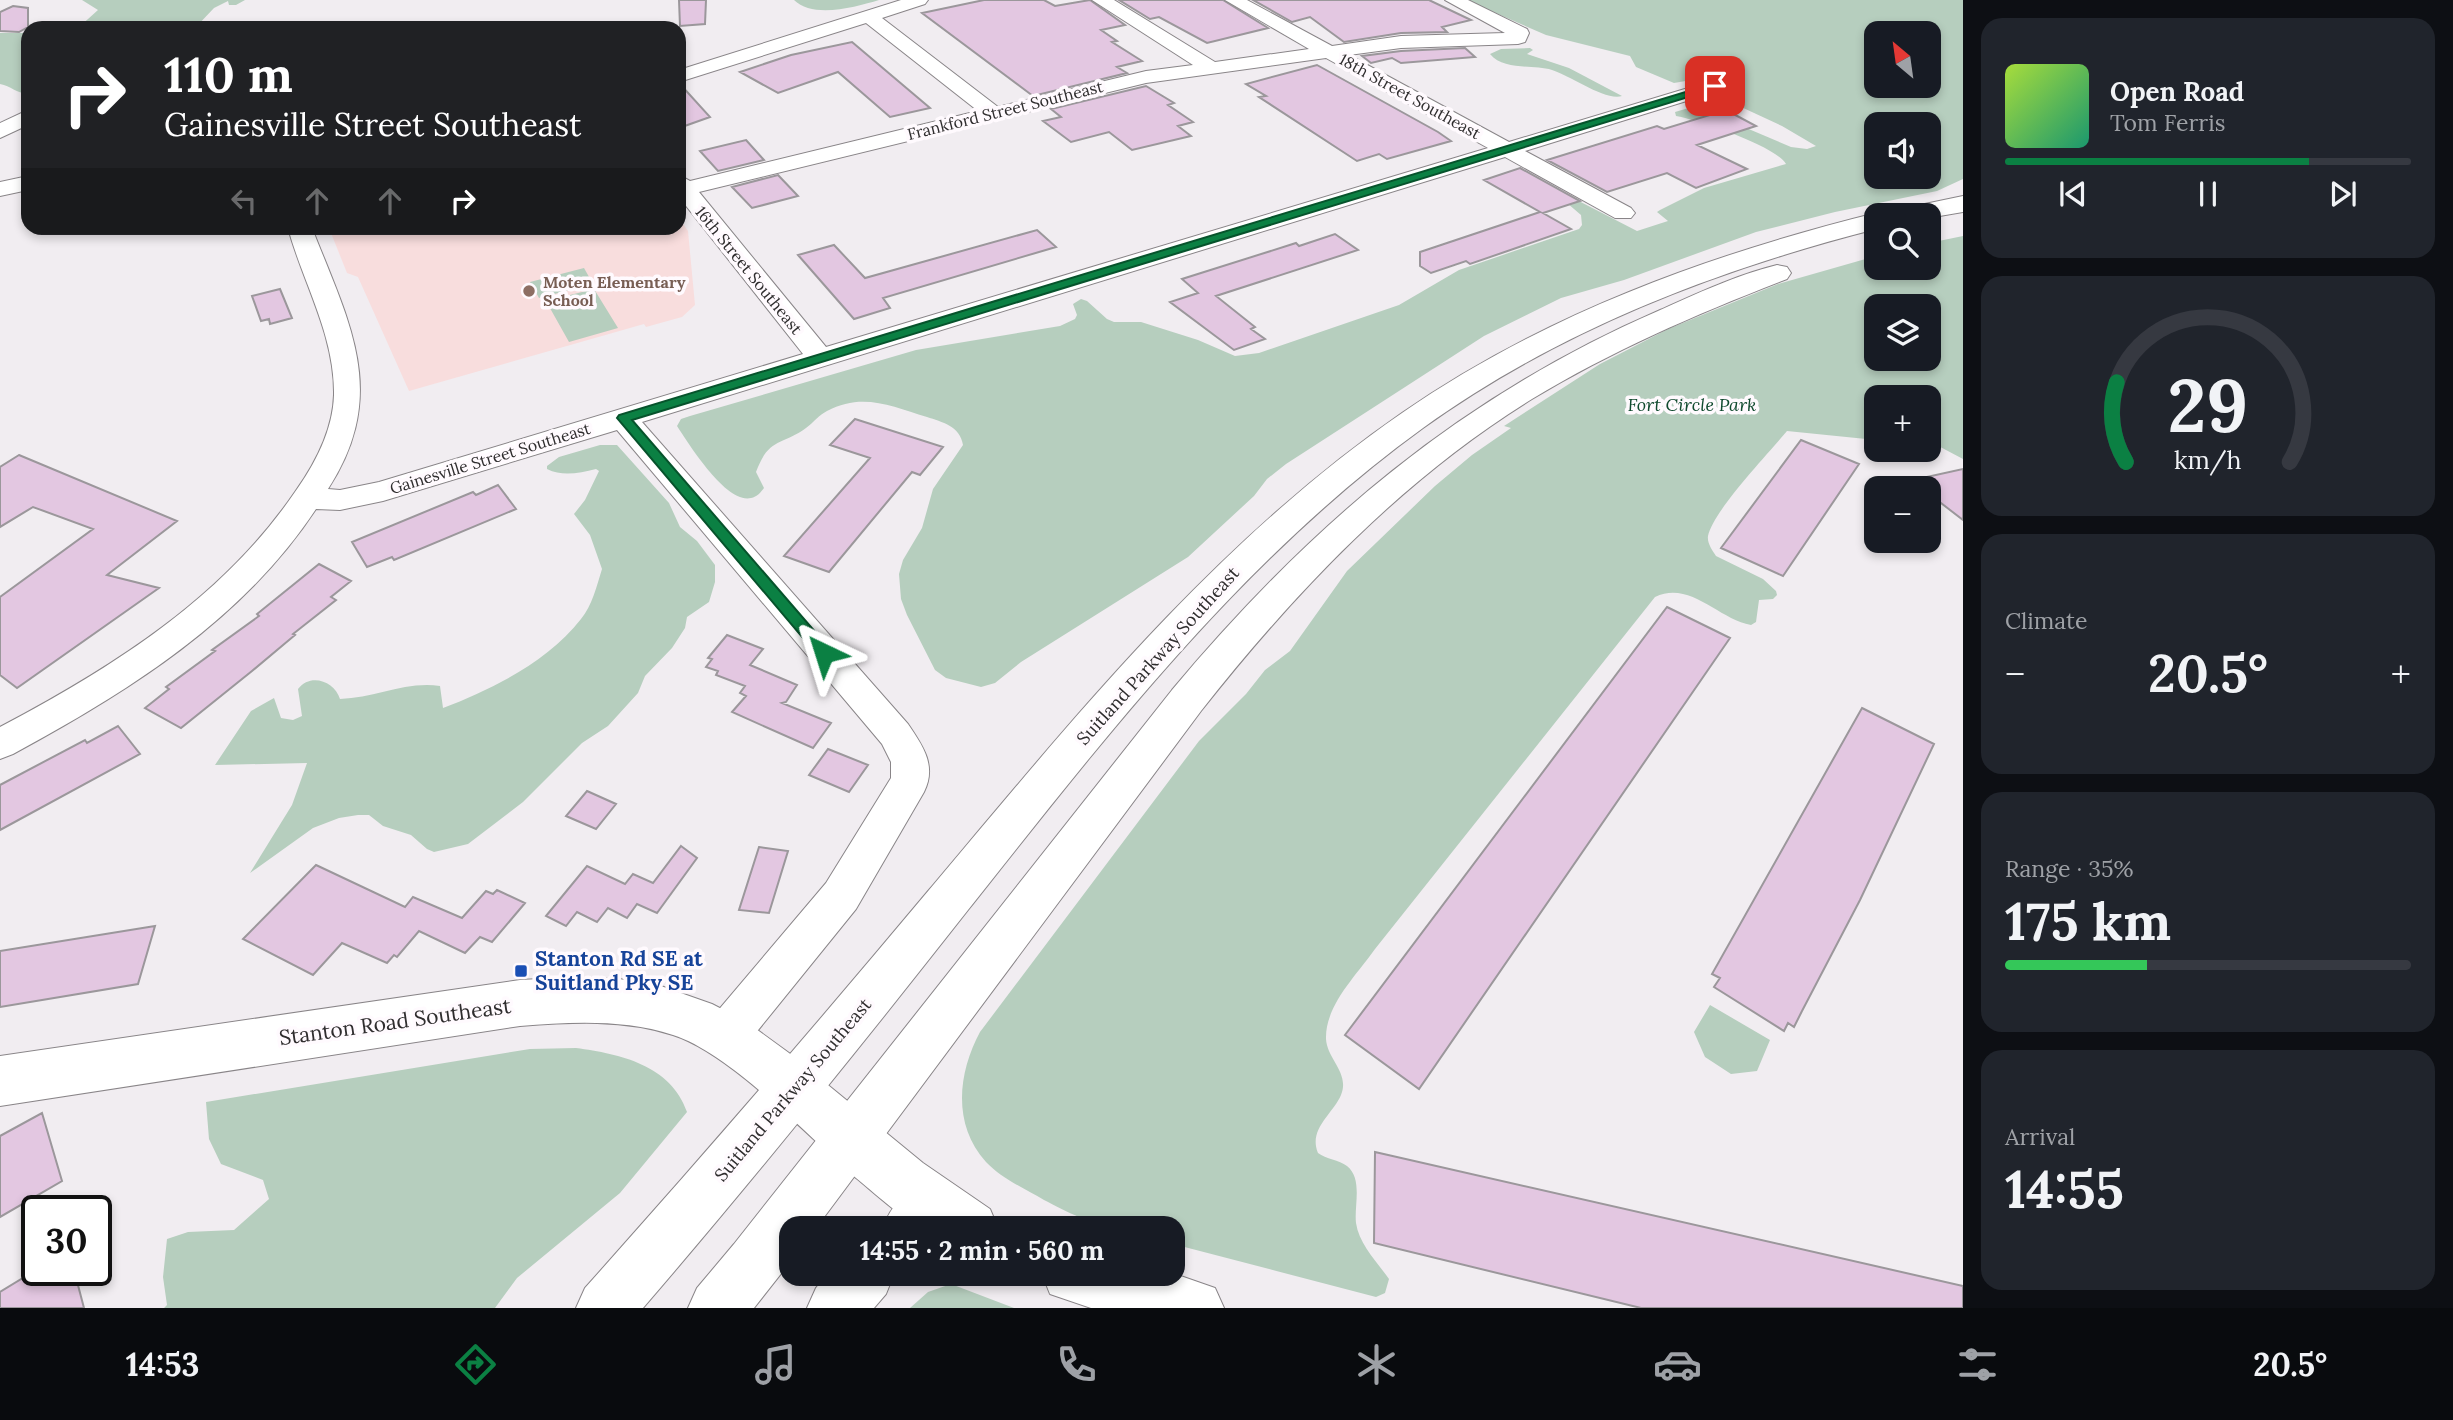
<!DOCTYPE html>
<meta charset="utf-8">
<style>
:root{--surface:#171b24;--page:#20242c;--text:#f1f3f6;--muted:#9ea1a6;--line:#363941;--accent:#0b8043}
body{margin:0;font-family:Lora,serif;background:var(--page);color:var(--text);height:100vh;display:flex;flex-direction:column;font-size:26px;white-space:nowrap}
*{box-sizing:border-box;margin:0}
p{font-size:23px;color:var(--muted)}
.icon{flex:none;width:38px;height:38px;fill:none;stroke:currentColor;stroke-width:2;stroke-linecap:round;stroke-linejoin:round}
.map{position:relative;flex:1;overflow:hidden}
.panel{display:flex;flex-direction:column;gap:18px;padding:18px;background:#0d0f14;width:490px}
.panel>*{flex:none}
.banner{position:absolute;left:21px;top:21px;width:665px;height:214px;border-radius:21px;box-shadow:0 4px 10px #0003;background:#202124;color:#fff;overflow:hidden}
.needle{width:46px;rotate:331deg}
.tools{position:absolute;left:1864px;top:21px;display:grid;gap:14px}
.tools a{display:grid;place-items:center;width:77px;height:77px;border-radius:14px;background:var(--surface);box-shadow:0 4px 10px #0003;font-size:35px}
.speed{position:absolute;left:21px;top:1195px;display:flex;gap:14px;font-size:35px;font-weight:700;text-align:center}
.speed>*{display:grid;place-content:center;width:91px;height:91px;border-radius:50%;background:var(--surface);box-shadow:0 4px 10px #0003;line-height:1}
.speed .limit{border:4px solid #111;border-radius:10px;background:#fff;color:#111}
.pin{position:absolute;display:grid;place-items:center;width:60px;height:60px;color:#fff;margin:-30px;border-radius:14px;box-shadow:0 4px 10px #0006}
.me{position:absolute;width:77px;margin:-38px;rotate:319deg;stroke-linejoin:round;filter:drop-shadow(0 0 5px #0008)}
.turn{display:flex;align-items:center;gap:24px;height:147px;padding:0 28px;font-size:32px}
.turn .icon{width:91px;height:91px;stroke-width:2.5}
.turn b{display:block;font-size:49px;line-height:60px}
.lanes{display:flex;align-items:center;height:66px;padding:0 28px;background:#0003;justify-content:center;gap:35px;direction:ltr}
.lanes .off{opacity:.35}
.big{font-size:52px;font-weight:700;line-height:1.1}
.panel .widget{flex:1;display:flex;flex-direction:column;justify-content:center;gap:10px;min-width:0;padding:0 24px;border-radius:21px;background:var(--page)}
.panel .dial{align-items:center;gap:0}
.dial svg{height:182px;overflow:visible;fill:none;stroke:var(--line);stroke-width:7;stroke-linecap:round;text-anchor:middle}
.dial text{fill:var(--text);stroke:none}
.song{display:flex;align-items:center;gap:21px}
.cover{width:84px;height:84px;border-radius:10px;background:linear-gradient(135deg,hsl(80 70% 55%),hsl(160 70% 35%))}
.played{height:7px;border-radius:4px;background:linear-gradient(90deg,var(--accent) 75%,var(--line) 75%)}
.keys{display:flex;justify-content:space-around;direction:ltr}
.heat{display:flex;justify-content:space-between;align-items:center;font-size:38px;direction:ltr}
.charge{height:10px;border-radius:5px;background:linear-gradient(90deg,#34c759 35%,var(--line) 0)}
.trip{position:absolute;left:779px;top:1216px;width:406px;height:70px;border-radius:21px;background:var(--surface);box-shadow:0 4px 10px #0003;font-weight:700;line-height:70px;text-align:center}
.dock{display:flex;height:112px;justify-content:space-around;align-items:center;background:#090b0e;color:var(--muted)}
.dock .icon{width:49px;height:49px}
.dock .current{color:var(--accent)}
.dock b{font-size:32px;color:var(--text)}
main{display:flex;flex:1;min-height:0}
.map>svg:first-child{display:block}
.education{fill:#f8dddd}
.green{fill:#b6cebe;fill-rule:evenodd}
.building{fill:#e3c7e1;stroke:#9b979b;stroke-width:2}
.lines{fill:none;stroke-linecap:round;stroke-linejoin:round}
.minor-casing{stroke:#898588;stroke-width:2}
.tertiary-casing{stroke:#898588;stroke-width:2}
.trunk-casing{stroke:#898588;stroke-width:2}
.minor{fill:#fff;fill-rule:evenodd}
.tertiary{fill:#fff;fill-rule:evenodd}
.trunk{fill:#fff;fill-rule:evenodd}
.route{fill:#0b8043;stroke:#07532c;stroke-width:2}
.education-dot{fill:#8d6e63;stroke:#fffafe;stroke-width:2.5}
.transit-dot{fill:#1a4fb4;stroke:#fffafe;stroke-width:2.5}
.labels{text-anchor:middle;stroke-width:7;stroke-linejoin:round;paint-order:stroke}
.far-street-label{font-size:16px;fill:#2f2d2e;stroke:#fffafe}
.far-education-label{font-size:16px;font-weight:bold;fill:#785e54;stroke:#fffafe;text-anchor:start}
.park-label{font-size:18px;font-style:italic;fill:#104a2e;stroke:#fffafe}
.street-label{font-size:18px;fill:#2f2d2e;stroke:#fffafe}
.near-transit-label{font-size:21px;font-weight:bold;fill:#164399;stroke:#fffafe;text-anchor:start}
.near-street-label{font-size:21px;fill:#2f2d2e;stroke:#fffafe}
</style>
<main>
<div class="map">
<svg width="1963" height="1308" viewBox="0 0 1963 1308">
<rect width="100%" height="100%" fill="#f1edf1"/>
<path class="education" d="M679,218L688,231L695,305L682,317L646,327L644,324L409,391L358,277L347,273L329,228H679Z"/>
<path class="green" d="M82,0H245L236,5H229L228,1L214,8L195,28H78L98,10Z
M794,0H879C856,7 813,19 794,0Z
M1466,0H1963V179L1937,191L1835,212L1756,232L1624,280L1561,298L1484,336L1286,464L1267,479L1254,496L1188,557L1021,662L995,683L981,687L946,678L935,670L907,615L901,599L899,574L903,560L922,528L933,489L963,445C960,426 942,422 927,417C892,406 862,392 827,411C819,415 814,422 806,428C781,446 769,437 756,472L764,488C761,492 757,497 751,498C726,504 689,444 677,426L681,419L690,416L916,350L1060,326L1075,319L1077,315L1073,304L1081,299L1087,301L1107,319L1114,322H1141L1198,340L1235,356L1259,353L1399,305L1459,270L1579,229L1582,225L1581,215L1560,197H1571L1637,231L1668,221L1657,212L1660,210L1704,188L1786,164C1776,146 1698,120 1676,116L1675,112L1692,107L1699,108L1791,147L1807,149L1816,146L1782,126L1726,100L1725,97L1733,91L1709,81L1697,79L1674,83L1636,67L1630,56L1546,35ZM1876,33H1928V86H1876ZM1876,124H1928V177H1876Z
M0,33H28V94C16,93 11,86 0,84Z
M1530,48L1533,50L1527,54L1569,68L1622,96C1605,101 1571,76 1552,70C1533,64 1504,71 1490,54L1501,49Z
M1963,236V459L1929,441L1928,397H1876V440L1787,431C1769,453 1713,511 1708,536C1707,543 1712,550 1716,556L1763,579L1776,591L1777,595L1773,599L1759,600L1756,622L1751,625C1718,619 1690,580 1655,597L1375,949C1357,975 1325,1005 1326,1039C1327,1059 1350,1073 1341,1095C1333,1114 1308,1129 1318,1153C1326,1159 1339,1160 1347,1166C1363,1179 1354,1205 1356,1223C1359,1244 1377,1262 1389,1279L1385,1293L1376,1297L1173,1244L1172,1228C1155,1228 1136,1230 1119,1228C1094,1226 1065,1211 1044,1200C1025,1189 1001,1178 986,1162C952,1124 958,1073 980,1032L1199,741L1246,694L1265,670L1290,651L1347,571L1435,486L1472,455L1511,428L1504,426L1600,364L1668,329L1778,284L1876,256V268H1928L1929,243ZM1876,306H1928V359H1876Z
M584,268L593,284L539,298L530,282Z
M594,289L618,328L569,342L546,301Z
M600,445H617L669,503L680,527L697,541L715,565V582L709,602L687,617L685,628L672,648L645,676L638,693L608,726L582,743L523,802L468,844L434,852L427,849L411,835L383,826L369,815H358L339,818L313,828L250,873L292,805L307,763L215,765L251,711L274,698L281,718L293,720L302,716L298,689C311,672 335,682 340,699C375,698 405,681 440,686L443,708C493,689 547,662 581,619C592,606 597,585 602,569L590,535L574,514L585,500L599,471L596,469C579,473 563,477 547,469V466L559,457Z
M1710,1005L1770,1040L1757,1071L1731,1074L1705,1057L1694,1032Z
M576,1048C620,1054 671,1065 687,1112L620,1193L517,1278L495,1308H164L167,1305L163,1277L167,1239L188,1232L234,1230L269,1199L263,1180L221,1164L209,1139L206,1102L530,1049Z
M951,1284L1014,1308H910L928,1292Z"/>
<path class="building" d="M679,0H706L705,24L680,26Z
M984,0H1044L1055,6L1090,0L1125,25L1101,30L1117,41L1112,42L1142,61L1117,67L1127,73L1033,96L922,13Z
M1119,0H1223L1268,28L1207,43L1159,17L1150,19Z
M1253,0H1429L1471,20L1442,27L1447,32L1401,33L1344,42L1310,17L1292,22Z
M13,6L28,8V27L19,32L0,31V12Z
M852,42L930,108L890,117L838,72L778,93L740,72L791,55Z
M1465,48L1475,57L1401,63L1392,58L1371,63L1362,56L1401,51Z
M1317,65L1438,132L1451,141L1387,159L1379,154L1357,161L1259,97L1266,96L1246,84Z
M679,84H680L710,117L679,128Z
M1146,86L1174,103L1168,105L1193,122L1178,126L1191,136L1132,150L1109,132L1071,142L1043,121L1061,117L1051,109Z
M1726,110L1756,126L1697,145L1747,169L1696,188L1667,173L1607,192L1547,160L1657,126L1664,129Z
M746,140L764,160L718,171L700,151Z
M1520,168L1580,201L1543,213L1571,229L1470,264L1466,261L1431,273L1420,266V252L1540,212L1484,180Z
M778,175L798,196L752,208L732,187Z
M1037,230L1056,247L883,298L890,308L854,319L798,255L834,245L865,278Z
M1335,234L1358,250L1216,296L1255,327L1251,329L1265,339L1234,350L1170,302L1198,293L1182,279L1296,243L1299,246Z
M280,289L292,318L270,324L269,319L261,321L252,296Z
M855,419L943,447L920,475L912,472L829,572L784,556L870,458L830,445Z
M1801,440L1859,464L1783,576L1721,548Z
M19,455L177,521L107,575L159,588L17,688L0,675V597L93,529L33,507L0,527V467Z
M1963,469V520L1928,493V488H1923L1913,480Z
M498,485L516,509L394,560L392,557L367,567L352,542L473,492L476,495Z
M319,564L351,581L331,597L336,600L293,634L295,635L252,671L181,728L145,708L169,689L166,687L215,651L212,650L259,616L257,614Z
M1667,607L1730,638L1419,1089L1345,1035Z
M727,635L763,649L750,665L797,685L786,702L782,703L831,723L813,748L732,712L746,696L740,693L745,686L716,675L718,671L706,667L712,659L708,658Z
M1862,708L1934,744L1860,900L1802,1011L1794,1027L1788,1023L1784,1031L1714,987L1720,978L1712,974Z
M118,726L140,754L0,830V785L85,740L87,743Z
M828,749L868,765L849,792L809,775Z
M587,791L616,804L596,829L566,816Z
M681,846L697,858L657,913L637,904L627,918L608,908L597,922L577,912L566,926L546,916L587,866L625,884L633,874L653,883Z
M759,847L788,851L769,913L739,910Z
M316,865L405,907L413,897L462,918L486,891L493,894L497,890L525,903L492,942L480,937L465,953L419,931L397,957L394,955L387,963L342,943L313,975L243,939Z
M155,926L138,984L0,1007V951Z
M42,1113L62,1181L0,1217V1136Z
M1375,1152L1963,1286V1308H1641L1374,1243Z
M36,1270H74L84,1308H0V1292Z"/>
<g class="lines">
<defs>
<path id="minor" d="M901,0H928L925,4L882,18L998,107L1146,71L1193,65L1092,0H1114L1215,62L1309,49L1225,0H1247L1332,46L1401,36L1505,33L1445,0H1468L1527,29L1529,33L1525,42L1518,44L1401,48L1349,55L1509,142L1708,82H1722L1725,86L1722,90L1525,151L1631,208L1635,213L1631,218H1615L1505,157L642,422L908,724C923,746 937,766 924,792L856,909L742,1050L726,1056L710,1050L704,1035L710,1020L826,883L891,778V762L882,744L617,430L383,501L340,510L316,509C243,620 128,692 13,754L0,759V727C112,668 223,598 295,492C315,464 333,430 334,395C335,335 303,283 288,228H312C349,323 390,393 328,489L340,490L379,482L803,354L679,197V175L690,181L978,111L866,23L679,82V70ZM1326,58L1488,148L826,347L699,192L1146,83Z
M28,110V125L0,138V123Z
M28,176V190L0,196V182Z"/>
<path id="tertiary" d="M580,977L619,979L658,985L712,1004L745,1021L789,1053L923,1163L990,1209L998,1228C976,1228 945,1233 924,1228C910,1226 869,1188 856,1178C809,1137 730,1053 673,1035C624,1019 571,1022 520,1026L0,1106V1056L520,980Z
M1172,1273L1215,1288L1224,1308H1091L1050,1294L1042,1274Z"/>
<path id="trunk" d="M1963,196V212L1928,218V215H1892L1896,210Z
M1876,213L1884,215H1876V229C1716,270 1559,330 1423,428C1242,559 1106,736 968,910C862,1045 755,1178 643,1308H576L585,1288C702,1157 817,1024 929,890C1074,718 1215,542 1402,413C1545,314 1708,255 1876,213Z
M1777,265L1787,267L1791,273L1787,279C1699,313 1613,350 1532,399C1402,479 1294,593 1201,711L816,1228H791V1261L754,1308H688L697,1288L734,1244L1172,690C1310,525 1460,397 1658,311C1696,294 1736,275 1777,265Z
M935,1178L954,1186L962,1205L950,1228H883C891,1203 910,1188 935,1178Z
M828,1274H894L886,1294L874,1308H807L816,1288Z"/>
</defs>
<use href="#minor" class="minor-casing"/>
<use href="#tertiary" class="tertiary-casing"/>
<use href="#trunk" class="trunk-casing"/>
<use href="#minor" class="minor"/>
<use href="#tertiary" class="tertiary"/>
<use href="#trunk" class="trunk"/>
</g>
<path class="route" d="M1715,83L1719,86L1718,88L632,420L830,649L832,653L824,659L819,657L617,418L619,415Z"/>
<circle class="education-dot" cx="529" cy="291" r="7"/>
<rect class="transit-dot" x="514" y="964" width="14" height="14" rx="3.5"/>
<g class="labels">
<g class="far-street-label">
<text transform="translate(1410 96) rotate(29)" y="6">18th Street Southeast</text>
<text transform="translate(1005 110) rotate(-14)" y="6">Frankford Street Southeast</text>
<text transform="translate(749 270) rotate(51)" y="6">16th Street Southeast</text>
<text transform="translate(490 458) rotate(-17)" y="6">Gainesville Street Southeast</text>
</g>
<g class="far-education-label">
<text x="543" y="288">Moten Elementary<tspan x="543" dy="18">School</tspan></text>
</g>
<g class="park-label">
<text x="1692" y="411">Fort Circle Park</text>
</g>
<g class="street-label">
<text transform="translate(1158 656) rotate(-48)" y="6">Suitland Parkway Southeast</text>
<text transform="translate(793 1090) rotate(-50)" y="6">Suitland Parkway Southeast</text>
</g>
<g class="near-transit-label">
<text x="535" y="966">Stanton Rd SE at<tspan x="535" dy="24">Suitland Pky SE</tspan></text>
</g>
<g class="near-street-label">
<text transform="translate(395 1022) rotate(-8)" y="7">Stanton Road Southeast</text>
</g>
</g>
</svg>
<div class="tools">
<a><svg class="needle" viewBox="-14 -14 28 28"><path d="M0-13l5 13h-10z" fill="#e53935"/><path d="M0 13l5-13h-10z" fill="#9ea1a6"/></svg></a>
<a><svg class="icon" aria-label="sound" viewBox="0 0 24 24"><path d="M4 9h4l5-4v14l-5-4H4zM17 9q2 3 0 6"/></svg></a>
<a><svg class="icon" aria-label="search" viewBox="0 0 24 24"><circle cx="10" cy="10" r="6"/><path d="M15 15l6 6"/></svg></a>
<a><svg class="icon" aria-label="layers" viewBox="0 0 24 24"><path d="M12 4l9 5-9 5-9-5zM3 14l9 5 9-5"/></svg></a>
<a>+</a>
<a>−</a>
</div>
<div class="speed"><div class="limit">30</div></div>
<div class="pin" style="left:1715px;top:86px;background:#d93025"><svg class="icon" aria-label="arrive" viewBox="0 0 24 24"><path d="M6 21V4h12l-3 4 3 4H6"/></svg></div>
<svg class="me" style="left:824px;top:653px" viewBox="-20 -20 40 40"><path d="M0-17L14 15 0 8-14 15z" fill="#0b8043" stroke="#fff" stroke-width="4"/></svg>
<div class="trip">14:55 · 2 min · 560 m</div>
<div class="banner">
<div class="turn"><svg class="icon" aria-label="right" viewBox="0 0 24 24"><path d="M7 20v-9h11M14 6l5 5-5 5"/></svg><div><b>110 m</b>Gainesville Street Southeast</div></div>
<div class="lanes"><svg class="icon off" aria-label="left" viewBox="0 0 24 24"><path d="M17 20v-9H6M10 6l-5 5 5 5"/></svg><svg class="icon off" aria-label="ahead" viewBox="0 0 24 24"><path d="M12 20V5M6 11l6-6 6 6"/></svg><svg class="icon off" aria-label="ahead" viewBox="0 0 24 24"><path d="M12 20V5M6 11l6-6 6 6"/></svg><svg class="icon" aria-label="right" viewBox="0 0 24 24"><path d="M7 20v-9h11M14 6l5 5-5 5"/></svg></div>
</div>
</div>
<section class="panel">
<div class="widget">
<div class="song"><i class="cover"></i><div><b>Open Road</b><p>Tom Ferris</p></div></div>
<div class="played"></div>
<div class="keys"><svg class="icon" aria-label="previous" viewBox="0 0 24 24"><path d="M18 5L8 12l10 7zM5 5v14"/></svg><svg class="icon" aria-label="pause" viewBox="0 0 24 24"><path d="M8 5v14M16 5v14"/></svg><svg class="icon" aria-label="next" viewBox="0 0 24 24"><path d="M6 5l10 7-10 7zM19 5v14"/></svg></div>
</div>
<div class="widget dial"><svg viewBox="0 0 100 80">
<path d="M14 69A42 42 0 1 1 86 69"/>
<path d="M14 69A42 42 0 0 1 10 34" stroke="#0b8043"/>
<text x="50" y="56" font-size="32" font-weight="700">29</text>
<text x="50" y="72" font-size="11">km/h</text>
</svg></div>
<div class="widget"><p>Climate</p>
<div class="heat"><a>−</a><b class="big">20.5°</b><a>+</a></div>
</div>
<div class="widget"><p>Range · 35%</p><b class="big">175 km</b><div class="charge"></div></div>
<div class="widget"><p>Arrival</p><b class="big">14:55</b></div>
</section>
</main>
<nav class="dock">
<b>14:53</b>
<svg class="icon current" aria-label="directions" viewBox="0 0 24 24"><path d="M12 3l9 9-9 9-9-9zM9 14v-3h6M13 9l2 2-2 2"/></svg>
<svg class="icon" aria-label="music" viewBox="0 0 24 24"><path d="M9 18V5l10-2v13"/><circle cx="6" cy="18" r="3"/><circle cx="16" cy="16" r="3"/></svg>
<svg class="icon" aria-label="phone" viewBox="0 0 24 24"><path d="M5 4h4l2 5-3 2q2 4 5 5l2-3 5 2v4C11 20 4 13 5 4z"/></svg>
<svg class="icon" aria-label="climate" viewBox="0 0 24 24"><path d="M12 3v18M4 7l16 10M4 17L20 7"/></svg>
<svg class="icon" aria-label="car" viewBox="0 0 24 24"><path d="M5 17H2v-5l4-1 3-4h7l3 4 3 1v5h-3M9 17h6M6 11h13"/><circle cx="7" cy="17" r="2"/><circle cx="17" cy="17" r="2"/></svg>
<svg class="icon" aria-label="filters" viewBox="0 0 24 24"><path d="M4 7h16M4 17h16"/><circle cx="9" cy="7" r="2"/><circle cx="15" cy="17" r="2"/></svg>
<b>20.5°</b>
</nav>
